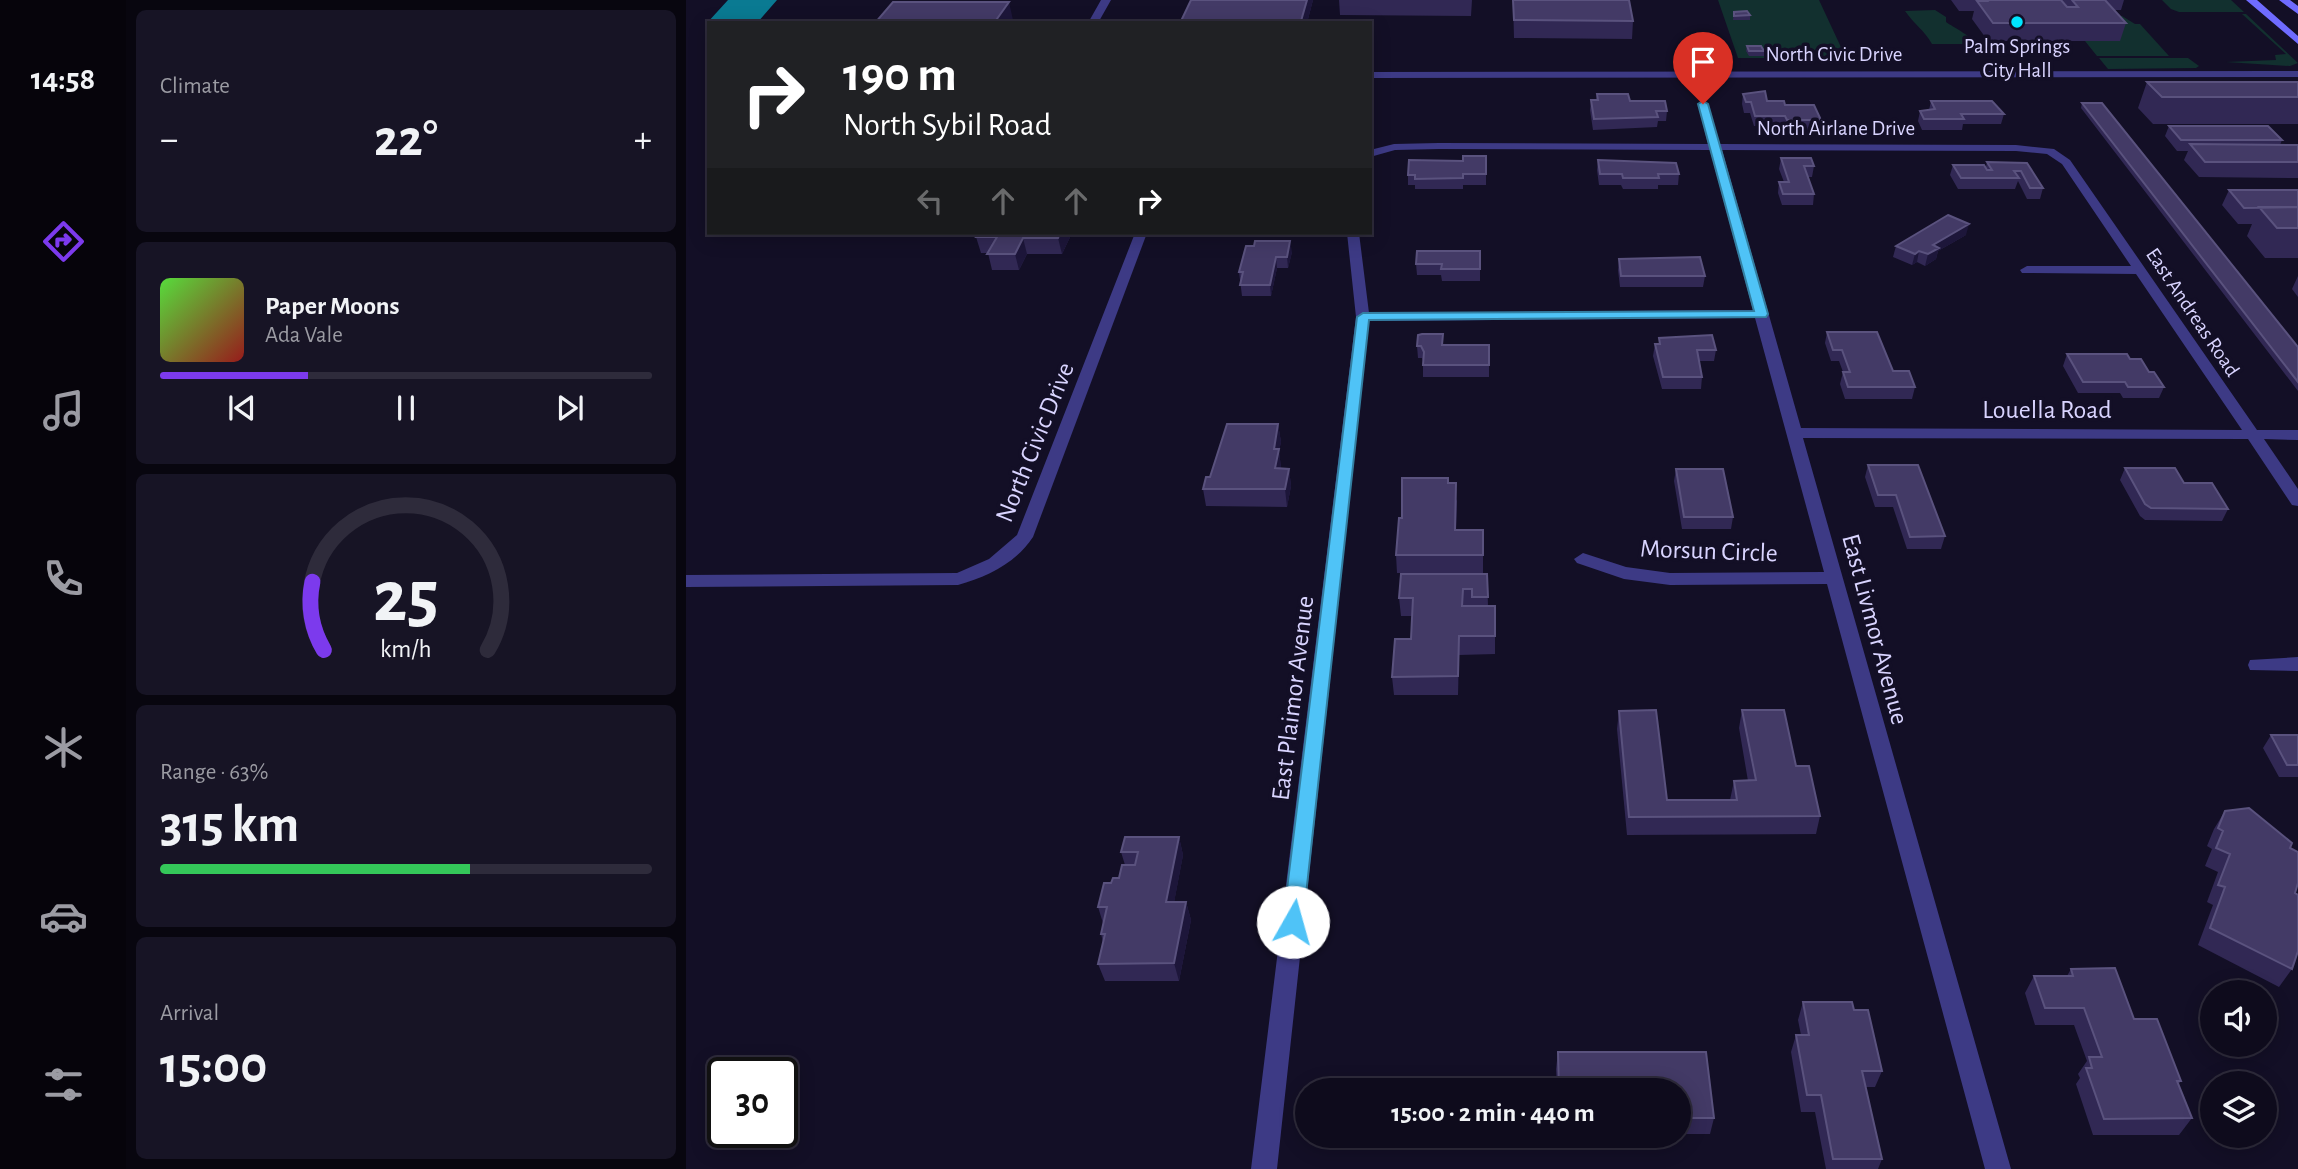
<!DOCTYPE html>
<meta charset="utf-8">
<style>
:root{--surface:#0e0b1c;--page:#171425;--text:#f1f3f6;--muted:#9b9ba3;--line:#2e2b3b;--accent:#7c3aed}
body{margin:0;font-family:"Alegreya Sans",sans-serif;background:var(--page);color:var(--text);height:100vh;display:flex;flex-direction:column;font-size:26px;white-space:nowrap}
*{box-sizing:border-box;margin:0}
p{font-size:23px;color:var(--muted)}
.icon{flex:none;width:38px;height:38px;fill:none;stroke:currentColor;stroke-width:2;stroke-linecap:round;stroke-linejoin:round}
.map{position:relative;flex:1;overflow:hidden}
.side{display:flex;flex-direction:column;gap:10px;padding:10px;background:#08060f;width:560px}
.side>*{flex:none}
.guide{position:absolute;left:21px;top:21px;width:665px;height:214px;border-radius:0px;box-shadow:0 4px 18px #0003,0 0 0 2px var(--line);background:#202124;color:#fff;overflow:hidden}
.tools{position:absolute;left:1514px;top:980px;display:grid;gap:14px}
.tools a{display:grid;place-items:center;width:77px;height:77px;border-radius:50%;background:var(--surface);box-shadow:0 4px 18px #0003,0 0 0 2px var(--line);font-size:35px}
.speed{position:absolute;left:21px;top:1057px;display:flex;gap:14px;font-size:35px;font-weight:700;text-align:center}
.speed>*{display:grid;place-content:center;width:91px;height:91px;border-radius:50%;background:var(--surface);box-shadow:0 4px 18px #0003,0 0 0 2px var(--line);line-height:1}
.speed .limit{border:4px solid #111;border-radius:10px;background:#fff;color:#111}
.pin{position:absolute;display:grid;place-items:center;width:60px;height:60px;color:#fff;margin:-72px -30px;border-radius:50% 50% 50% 0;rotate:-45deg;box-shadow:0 0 7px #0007}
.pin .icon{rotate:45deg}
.me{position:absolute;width:77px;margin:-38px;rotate:7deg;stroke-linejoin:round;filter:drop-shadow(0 0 5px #0008)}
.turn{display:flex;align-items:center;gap:24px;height:147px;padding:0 21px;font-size:32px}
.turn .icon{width:91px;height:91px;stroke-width:2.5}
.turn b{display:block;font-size:49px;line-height:60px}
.lanes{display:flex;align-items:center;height:66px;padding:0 21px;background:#0003;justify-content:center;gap:35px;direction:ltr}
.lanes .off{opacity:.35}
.big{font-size:52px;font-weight:700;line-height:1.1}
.side .widget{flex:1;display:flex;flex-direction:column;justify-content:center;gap:10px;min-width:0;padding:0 24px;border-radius:10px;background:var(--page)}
.side .dial{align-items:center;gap:0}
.dial svg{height:182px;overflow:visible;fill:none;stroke:var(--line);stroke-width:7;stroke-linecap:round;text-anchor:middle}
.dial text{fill:var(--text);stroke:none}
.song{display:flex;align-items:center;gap:21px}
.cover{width:84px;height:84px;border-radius:10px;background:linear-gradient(135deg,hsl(110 70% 55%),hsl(0 70% 35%))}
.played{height:7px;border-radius:4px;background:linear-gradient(90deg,var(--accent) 30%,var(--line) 30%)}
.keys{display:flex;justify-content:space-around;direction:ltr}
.heat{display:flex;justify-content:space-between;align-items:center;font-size:38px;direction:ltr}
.charge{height:10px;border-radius:5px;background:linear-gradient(90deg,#34c759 63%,var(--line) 0)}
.trip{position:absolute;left:609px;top:1078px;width:396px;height:70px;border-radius:35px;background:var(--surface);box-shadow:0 4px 18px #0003,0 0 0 2px var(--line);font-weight:700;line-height:70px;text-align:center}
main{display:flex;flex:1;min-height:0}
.tab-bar{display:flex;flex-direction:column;width:126px;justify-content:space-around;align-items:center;background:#06040b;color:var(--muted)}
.tab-bar .icon{width:49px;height:49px}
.tab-bar .selected{color:var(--accent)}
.tab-bar b{font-size:32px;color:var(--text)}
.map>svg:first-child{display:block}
.green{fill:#12302f}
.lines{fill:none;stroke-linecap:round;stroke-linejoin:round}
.taxiway{fill:#0a7a92;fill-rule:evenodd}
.street{fill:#3d3a85;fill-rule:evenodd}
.secondary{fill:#6f6bff;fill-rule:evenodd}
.wall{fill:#312854}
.shaded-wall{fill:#1d163a}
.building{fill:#433a66;stroke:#5a527e;stroke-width:2}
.route{fill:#4fc3f7;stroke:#337fa1;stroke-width:2}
.poi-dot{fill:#00e5ff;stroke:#130f26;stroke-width:2.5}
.labels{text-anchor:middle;stroke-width:7;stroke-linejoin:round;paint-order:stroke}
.far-poi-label{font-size:21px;fill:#d9d4ff;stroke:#130f26}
.far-street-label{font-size:21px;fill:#d9d4ff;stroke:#130f26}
.street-label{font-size:26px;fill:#d9d4ff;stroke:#130f26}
</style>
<main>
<nav class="tab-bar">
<b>14:58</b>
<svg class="icon selected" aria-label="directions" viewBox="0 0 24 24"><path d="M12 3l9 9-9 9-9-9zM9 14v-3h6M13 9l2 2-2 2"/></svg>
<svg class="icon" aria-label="music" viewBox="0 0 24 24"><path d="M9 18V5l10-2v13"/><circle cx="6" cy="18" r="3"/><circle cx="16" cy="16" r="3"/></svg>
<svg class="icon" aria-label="phone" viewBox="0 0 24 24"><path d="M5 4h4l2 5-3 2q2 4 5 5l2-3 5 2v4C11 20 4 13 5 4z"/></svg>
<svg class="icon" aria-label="climate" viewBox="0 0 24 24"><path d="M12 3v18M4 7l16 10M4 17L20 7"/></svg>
<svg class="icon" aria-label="car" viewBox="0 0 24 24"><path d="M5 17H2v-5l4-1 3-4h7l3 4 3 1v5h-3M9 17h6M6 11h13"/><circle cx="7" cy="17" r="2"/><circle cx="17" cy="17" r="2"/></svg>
<svg class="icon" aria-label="filters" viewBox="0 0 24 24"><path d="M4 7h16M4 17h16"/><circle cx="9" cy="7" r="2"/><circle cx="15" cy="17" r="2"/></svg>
</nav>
<section class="side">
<div class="widget"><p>Climate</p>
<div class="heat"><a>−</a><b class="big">22°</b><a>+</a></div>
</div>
<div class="widget">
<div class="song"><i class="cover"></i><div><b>Paper Moons</b><p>Ada Vale</p></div></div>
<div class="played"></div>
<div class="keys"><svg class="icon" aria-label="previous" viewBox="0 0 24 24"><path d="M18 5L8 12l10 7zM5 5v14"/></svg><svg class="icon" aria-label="pause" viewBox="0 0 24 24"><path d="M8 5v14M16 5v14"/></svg><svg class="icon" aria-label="next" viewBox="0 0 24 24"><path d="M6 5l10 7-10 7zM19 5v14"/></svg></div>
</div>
<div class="widget dial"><svg viewBox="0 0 100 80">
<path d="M14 69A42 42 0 1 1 86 69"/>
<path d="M14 69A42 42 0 0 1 9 39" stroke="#7c3aed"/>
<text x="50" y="56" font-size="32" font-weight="700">25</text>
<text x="50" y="72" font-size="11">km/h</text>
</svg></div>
<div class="widget"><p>Range · 63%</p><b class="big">315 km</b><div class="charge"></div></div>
<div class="widget"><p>Arrival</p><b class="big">15:00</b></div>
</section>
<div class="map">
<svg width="1612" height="1169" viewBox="0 0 1612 1169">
<rect width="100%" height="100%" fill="#130f26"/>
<path class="green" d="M1032,0H1133L1160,58H1052Z
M1476,0H1545L1558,12H1493L1485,9Z
M1219,11L1249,10L1260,17V22C1267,27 1288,38 1291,44H1246C1238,30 1228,24 1219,11Z
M1556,14H1560L1612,63L1604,66L1540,62L1590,60L1589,55L1600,54Z
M1412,16H1436L1449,24H1454L1483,56H1411L1399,41H1434Z
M1413,58H1502L1513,66L1510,68L1422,69Z"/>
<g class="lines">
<path class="taxiway" d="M42,0H91L71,23H23V26L21,23Z"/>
<path class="street" d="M415,0H425L412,23H402Z
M1612,71V77L684,78V72Z
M1017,101L1022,104L1034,144L1330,145L1368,149L1384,160L1571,430H1612V440L1578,439L1612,489V506L1606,505L1562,439L1117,438L1325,1169H1299L1141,584L984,585L938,579L891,563L888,559L897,553L940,567L984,573L1138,572L1069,318L683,321L591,1169H565L670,317L661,233H673L683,313L1067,310L1024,150L753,149L709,150L684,157V150L708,144L753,143L1022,144L1012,104ZM1036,150L1330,151L1361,154L1376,164L1445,266H1341L1334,270L1336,273L1450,274L1556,430L1115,428Z
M449,233H461L347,537C330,563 301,577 272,585L0,587V575L271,573L303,559L331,535Z
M1612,657V671L1564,670L1562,665L1564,660Z"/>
<path class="secondary" d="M1560,0H1571L1612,36V44Z
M1593,0H1604L1612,6V14Z"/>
</g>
<path class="wall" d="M505,0H627L621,23H496L495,21Z
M653,0H786L785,16L654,15Z
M827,0H943L947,21L946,39L828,38Z
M1265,0H1438L1435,10H1428L1440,23L1434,41H1302L1286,19L1288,11H1273Z
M1048,12L1064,15V20H1047Z
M1061,46L1078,51V56H1063L1060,51Z
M1461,82H1612V124H1467L1452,108Z
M911,94L981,111L980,121H972L971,127L907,130L904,110L905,100H910Z
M1057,94L1081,101L1099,105L1135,120L1133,130H1099L1097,126H1068L1064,113H1058L1056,104Z
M1245,101L1318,114L1315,124H1277L1276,130H1236L1232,121L1234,111L1243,110Z
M1396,103L1612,347V391L1395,108Z
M1483,126L1596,140L1594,145H1612V178L1513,177L1498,160L1502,151H1491L1479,136Z
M800,156V185H777V189H729V185H722V175Z
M1095,158L1128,166L1126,177H1122L1128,194L1127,205H1096L1092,193L1093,182H1098L1093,169Z
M912,160L993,174L992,185H972V189H937L935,185H913L911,170Z
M1301,162L1341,163L1357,188L1354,199H1341L1332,181L1329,189H1272L1264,175L1267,165L1300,167Z
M1543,190H1612V258H1579L1561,236L1566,224H1552L1536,205Z
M386,233L376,254H341L333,270H306L302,253H295L290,237Z
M1280,235L1252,251L1250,259L1239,266L1231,262L1226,265L1207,257L1210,246Z
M560,246L606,252L602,268H591L585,296H556L553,272Z
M794,251V281H756L755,275H731L730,264Z
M933,259L1019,276L1017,287H934L932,270Z
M1612,276V297L1606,289Z
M1141,332L1207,371L1229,387L1226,399H1159L1154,384L1157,372L1153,361H1145L1139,343Z
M757,334V345H803V377H737V361L736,358H732L731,346Z
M973,338L1030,350L1028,361H1013L1016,377L1015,389H976L967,356L969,344H973Z
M1381,354L1444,359L1463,372L1478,387L1473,398H1437L1434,393H1392L1377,366Z
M592,424L595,442L593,451L595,468L603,469L605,486L601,507L520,506L517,489L524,477Z
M1182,465L1259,536L1255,549H1221L1207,507H1189L1179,477Z
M1439,468L1498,483L1542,509L1536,521L1459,520L1454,516L1434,480Z
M990,469L1047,517L1045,529H996L988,481Z
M762,483L771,501L770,530H797V573H711L710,555L716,518Z
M801,574L802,606H809V654L773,655L772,695H708L706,677L725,639L726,616H715L713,598Z
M1056,710L1110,766L1134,816L1130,834L941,835L931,729L933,711L981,800H1044L1048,781H1062L1053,728Z
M1585,735H1612V777H1593L1577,748Z
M1539,811L1604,848L1609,893L1606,969L1593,987L1512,945L1527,905L1521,902L1532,872L1519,866L1526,849L1521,846L1528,829Z
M493,837L497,855L488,902H500L505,920L493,981H419L412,964L417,942L415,934L417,923L412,907L425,883L433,878L439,865L435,852Z
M1385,969L1448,1019L1495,1081L1492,1085L1506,1118L1493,1135H1407L1390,1084L1394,1078L1392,1074L1401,1061L1388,1025H1349L1339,993L1348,976H1381Z
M1117,1002L1168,1010L1196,1071L1189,1087H1180L1196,1159L1192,1169H1140L1129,1112H1115L1105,1052L1110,1035H1115L1112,1020Z
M872,1052H1020L1028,1118L1024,1134H992V1090H871L870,1069Z"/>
<path class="shaded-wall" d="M621,0H627L621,23H615Z
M323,2L327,20L325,23H308Z
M1283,224L1280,235L1252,251L1250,259L1239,266L1242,254L1247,245Z
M374,233H386L376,254L372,238Z
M337,238L341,254L333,270L329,254Z
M604,241L606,252L602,268L601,257Z
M1233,251L1231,262L1226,265L1229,254Z
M590,257L591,268L585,296L584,285Z
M592,424L595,442L593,451L595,467L592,486L588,449Z
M603,469L605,486L601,507L599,489Z
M773,636V655L772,695V676Z
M493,837L497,855L485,919L480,902Z
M500,902L505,920L493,981L488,963Z"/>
<path class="building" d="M505,0H621L615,21H495Z
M827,0H943L947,21L828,20Z
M1300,0H1375L1381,7H1392L1386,0H1419L1440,23H1307L1291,1H1301Z
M207,2H323L308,23H189Z
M1061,11L1064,15L1048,16V12Z
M1061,46H1075L1078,51H1063Z
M1461,82H1612V97H1476Z
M1079,91L1081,101H1098L1099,105H1128L1135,120H1101L1099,116H1069L1065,102H1060L1057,94Z
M911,94H942L944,101H979L981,111H970L972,117L908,119L905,100H912Z
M1245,101H1306L1318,114H1275L1278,119H1238L1234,111L1249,109Z
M1396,103H1416L1612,347V382Z
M1483,126H1582L1596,140H1495Z
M1504,144L1612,145V162H1519Z
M777,156H800V174H777V178L729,179V175H722L723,160L777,161Z
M1095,158H1125L1128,166H1118L1128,194H1097L1093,182H1103Z
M912,160L990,163L993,174H972L973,178H937L936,174H914Z
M1301,162L1341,163L1357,188H1344L1335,171H1328L1333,178H1275L1267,165H1298L1301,170H1306Z
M1543,190H1612V207L1558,208Z
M1573,207H1612V228H1591Z
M1262,215L1283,224L1247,245L1253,248L1242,254L1233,251L1229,254L1210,246Z
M292,233H374L372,238H337L329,254H301L311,237H290Z
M569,241H604L601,257H590L584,285H554L557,272H553L560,246H568Z
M731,251H794V269H755L756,264H730Z
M1014,257L1019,276H935L933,259Z
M1141,332H1191L1207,371H1223L1229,387H1162L1157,372H1164L1156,350H1147Z
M736,334H757L756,345H803V365H737L738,352L735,346H731L732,335Z
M1026,335L1030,350H1011L1016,377H977L969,344H974L973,338Z
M1381,354H1441L1444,359H1455L1463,372H1468L1478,387H1442L1439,382H1397Z
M541,424H592L588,449H593L589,468L603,469L599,489H517L520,477H524Z
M1182,465H1232L1259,536L1224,537L1210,495H1192Z
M1439,468H1489L1498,483H1526L1542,509L1465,508L1459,504Z
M990,469H1037L1047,517H998Z
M716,478H762V483H770L769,530H797V555H710L713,518H716Z
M715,574H801L802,597H786V589H777L776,606H809V636H773L772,676L706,677L709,639H725L727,598H713Z
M970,710L981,800H1051L1048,781L1070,780L1056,710H1098L1110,766H1123L1134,816L943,817L933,711Z
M1585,735H1612V765H1601Z
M1563,808L1606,843L1604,848L1612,852V883L1609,893L1612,895V951L1606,969L1524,928L1539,887L1532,885L1544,854L1530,848L1537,831L1532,828L1539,811Z
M439,837H493L480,902H500L488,963L412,964L419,934H415L421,907H412L418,883H425L427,878H433L436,865H449L452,852H435Z
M1429,968L1448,1019H1471L1495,1081H1491L1506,1118L1418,1119L1400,1068H1406L1403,1057H1416L1398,1008H1359L1348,976H1387L1385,969Z
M1117,1002H1166L1168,1010H1182L1196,1071H1176L1196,1159H1147L1135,1095H1121L1110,1035H1123Z
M872,1052H1020L1028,1118H992V1090H873Z"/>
<path class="route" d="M1017,101L1022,104L1082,314L1080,317L683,320L617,922L614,928L607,930L600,928L597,922L671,317L677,313L1068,311L1012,104Z"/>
<circle class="poi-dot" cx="1331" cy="22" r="7"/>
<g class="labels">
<g class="far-poi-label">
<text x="1331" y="53">Palm Springs<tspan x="1331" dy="24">City Hall</tspan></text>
</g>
<g class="far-street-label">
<text x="1148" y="61">North Civic Drive</text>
<text x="1150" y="135">North Airlane Drive</text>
<text transform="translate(1507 312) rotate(56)" y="7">East Andreas Road</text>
</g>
<g class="street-label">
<text x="1361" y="418">Louella Road</text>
<text transform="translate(348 442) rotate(-68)" y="9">North Civic Drive</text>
<text transform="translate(1023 550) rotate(2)" y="9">Morsun Circle</text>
<text transform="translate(1190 629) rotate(75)" y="9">East Livmor Avenue</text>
<text transform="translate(606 698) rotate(-83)" y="9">East Plaimor Avenue</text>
</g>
</g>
</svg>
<div class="tools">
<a><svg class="icon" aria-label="sound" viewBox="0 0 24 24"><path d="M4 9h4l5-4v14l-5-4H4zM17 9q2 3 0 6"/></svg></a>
<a><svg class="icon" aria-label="layers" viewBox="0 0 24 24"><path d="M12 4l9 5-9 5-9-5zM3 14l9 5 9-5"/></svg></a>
</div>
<div class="speed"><div class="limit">30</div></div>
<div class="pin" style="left:1017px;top:104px;background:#d93025"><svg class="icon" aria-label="arrive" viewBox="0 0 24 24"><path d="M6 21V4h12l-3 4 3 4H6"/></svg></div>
<svg class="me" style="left:607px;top:922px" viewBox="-20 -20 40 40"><circle r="19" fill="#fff"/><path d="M0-13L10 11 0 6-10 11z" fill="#4fc3f7"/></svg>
<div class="trip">15:00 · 2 min · 440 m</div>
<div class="guide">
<div class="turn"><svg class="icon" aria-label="right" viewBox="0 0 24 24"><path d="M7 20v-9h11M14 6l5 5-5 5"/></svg><div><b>190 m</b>North Sybil Road</div></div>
<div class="lanes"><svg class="icon off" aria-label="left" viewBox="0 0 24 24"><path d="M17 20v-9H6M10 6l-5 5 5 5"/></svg><svg class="icon off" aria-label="ahead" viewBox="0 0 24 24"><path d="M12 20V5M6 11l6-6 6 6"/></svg><svg class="icon off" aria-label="ahead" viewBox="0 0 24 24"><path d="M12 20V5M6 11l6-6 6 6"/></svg><svg class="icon" aria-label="right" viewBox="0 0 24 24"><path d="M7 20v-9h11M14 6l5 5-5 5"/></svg></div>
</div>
</div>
</main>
